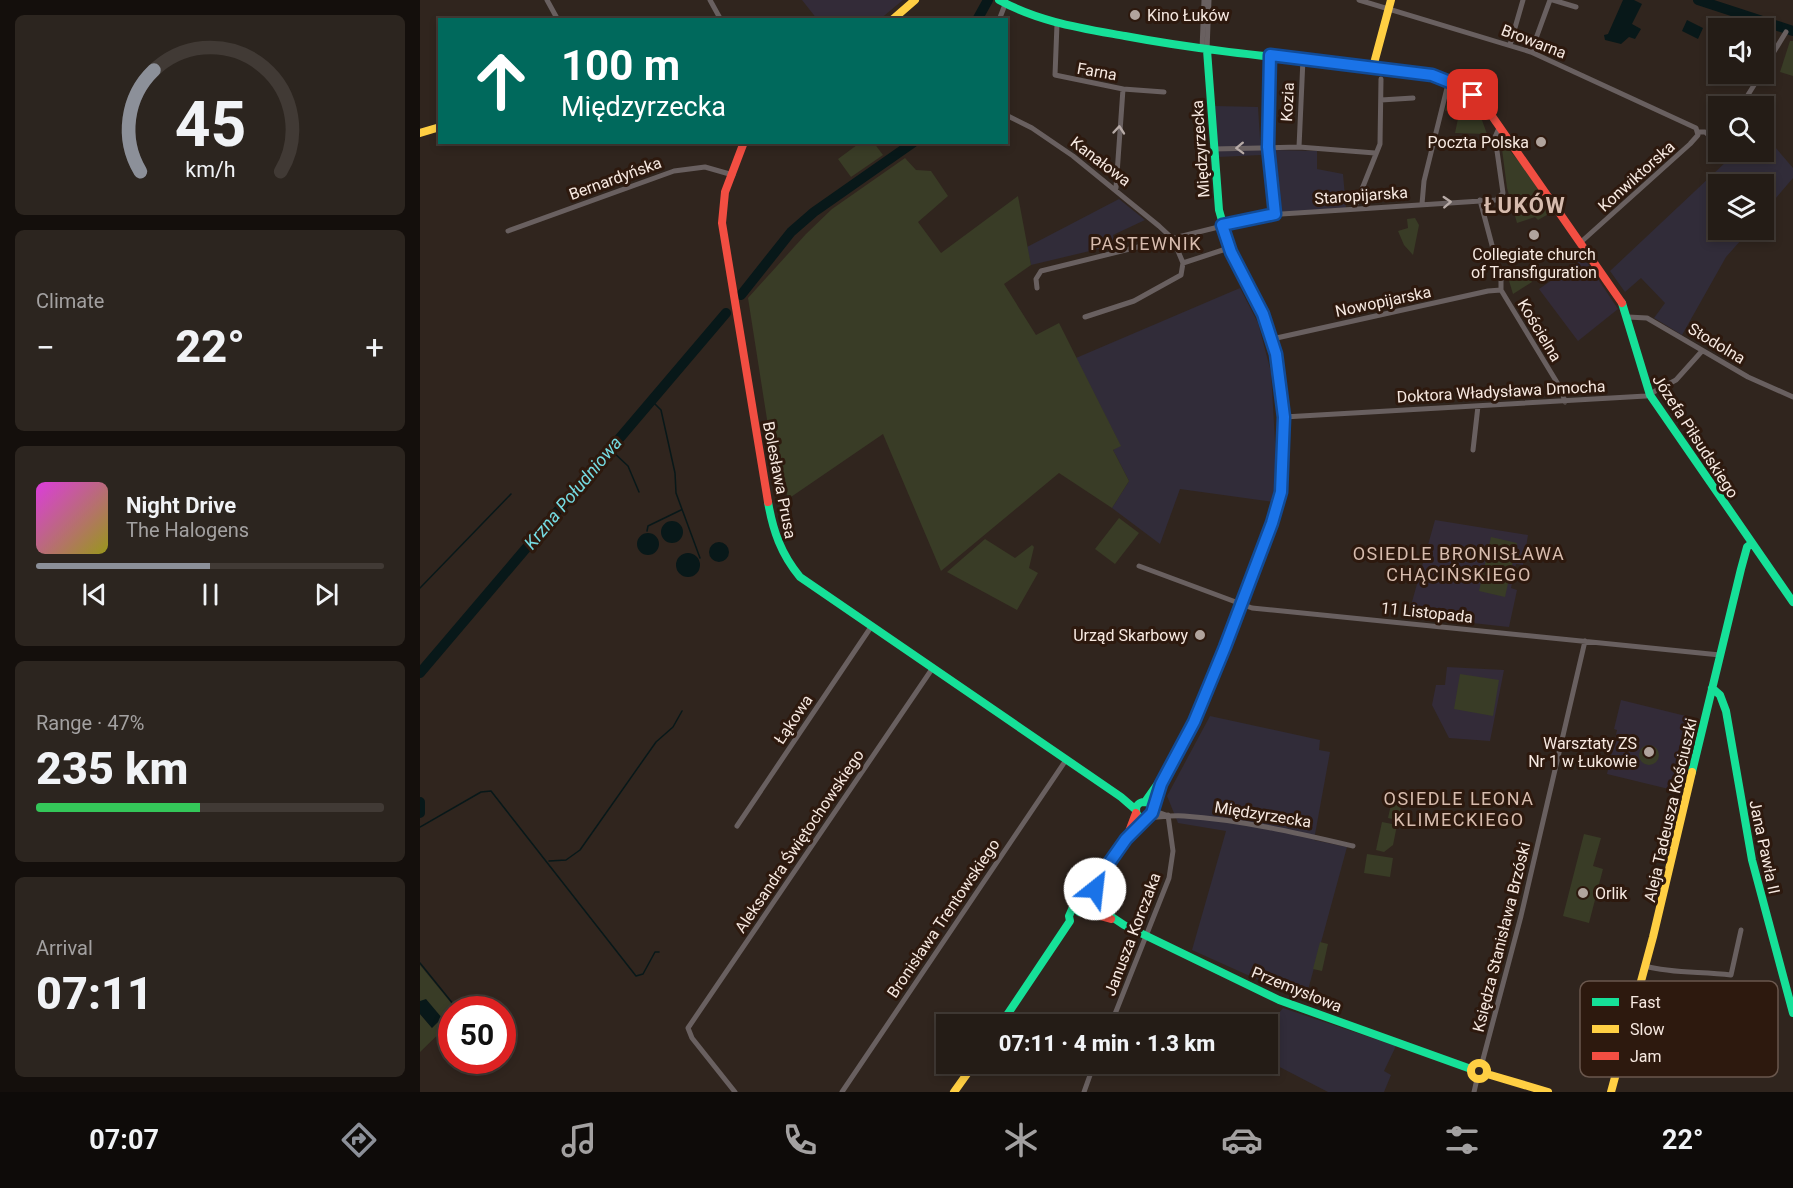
<!DOCTYPE html>
<meta charset="utf-8">
<style>
:root{--surface:#241c16;--page:#2c251f;--text:#f1f3f6;--muted:#a3a1a1;--line:#413a35;--accent:#8c9099}
body{margin:0;font-family:Roboto,sans-serif;background:var(--page);color:var(--text);height:100vh;display:flex;flex-direction:column;font-size:22px;white-space:nowrap}
*{box-sizing:border-box;margin:0}
p{font-size:20px;color:var(--muted)}
.icon{flex:none;width:33px;height:33px;fill:none;stroke:currentColor;stroke-width:2;stroke-linecap:round;stroke-linejoin:round}
.map{position:relative;flex:1;overflow:hidden}
.panel{display:flex;flex-direction:column;gap:15px;padding:15px;background:#140f0c;width:420px}
.panel>*{flex:none}
.guide{position:absolute;left:18px;top:18px;width:570px;height:126px;border-radius:0px;box-shadow:0 3px 9px #0003,0 0 0 2px var(--line);background:#00695c;color:#fff;overflow:hidden}
.buttons{position:absolute;left:1288px;top:18px;display:grid;gap:12px}
.buttons a{display:grid;place-items:center;width:66px;height:66px;border-radius:0px;background:var(--surface);box-shadow:0 3px 9px #0003,0 0 0 2px var(--line);font-size:30px}
.speed{position:absolute;left:18px;top:996px;display:flex;gap:12px;font-size:30px;font-weight:700;text-align:center}
.speed>*{display:grid;place-content:center;width:78px;height:78px;border-radius:50%;background:var(--surface);box-shadow:0 3px 9px #0003,0 0 0 2px var(--line);line-height:1}
.speed .limit{border:9px solid #d22;background:#fff;color:#111}
.pin{position:absolute;display:grid;place-items:center;width:51px;height:51px;color:#fff;margin:-26px;border-radius:12px;box-shadow:0 3px 9px #0006}
.me{position:absolute;width:66px;margin:-33px;rotate:29deg;stroke-linejoin:round;filter:drop-shadow(0 0 4px #0008)}
.turn{display:flex;align-items:center;gap:21px;height:126px;padding:0 24px;font-size:27px}
.turn .icon{width:78px;height:78px;stroke-width:2.5}
.turn b{display:block;font-size:42px;line-height:51px}
.big{font-size:45px;font-weight:800;line-height:1.1}
.panel .widget{flex:1;display:flex;flex-direction:column;justify-content:center;gap:9px;min-width:0;padding:0 21px;border-radius:9px;background:var(--page)}
.panel .dial{align-items:center;gap:0}
.dial svg{height:156px;overflow:visible;fill:none;stroke:var(--line);stroke-width:7;stroke-linecap:round;text-anchor:middle}
.dial text{fill:var(--text);stroke:none}
.song{display:flex;align-items:center;gap:18px}
.cover{width:72px;height:72px;border-radius:9px;background:linear-gradient(135deg,hsl(300 70% 55%),hsl(60 70% 35%))}
.played{height:6px;border-radius:3px;background:linear-gradient(90deg,var(--accent) 50%,var(--line) 50%)}
.keys{display:flex;justify-content:space-around;direction:ltr}
.heat{display:flex;justify-content:space-between;align-items:center;font-size:33px;direction:ltr}
.charge{height:9px;border-radius:4px;background:linear-gradient(90deg,#34c759 47%,var(--line) 0)}
.trip{position:absolute;left:516px;top:1014px;width:342px;height:60px;border-radius:0px;background:var(--surface);box-shadow:0 3px 9px #0003,0 0 0 2px var(--line);font-weight:800;line-height:60px;text-align:center}
.tabs{display:flex;height:96px;justify-content:space-around;align-items:center;background:#0e0b09;color:var(--muted)}
.tabs .icon{width:42px;height:42px}
.tabs .active{color:var(--accent)}
.tabs b{font-size:27px;color:var(--text)}
main{display:flex;flex:1;min-height:0}
.map>svg:first-child{display:block}
.commercial{fill:#312c39}
.education{fill:#332b38}
.green{fill:#393c26}
.water{fill:#081819}
.lines{fill:none;stroke-linecap:round;stroke-linejoin:round}
.stream{stroke:#081819;stroke-width:1.5}
.river{stroke:#081819;stroke-width:10}
.street{stroke:#696060;stroke-width:5}
.fast{stroke:#16e098;stroke-width:8}
.slow{stroke:#ffcf43;stroke-width:8}
.jam{stroke:#f24e42;stroke-width:8}
.oneway{stroke:#b7aba7}
.route-casing{stroke:#114b97;stroke-width:15}
.route{stroke:#1a73e8;stroke-width:10}
.poi-dot{fill:#b1a49d;stroke:#2d190e;stroke-width:2}
.labels{text-anchor:middle;stroke-width:6;stroke-linejoin:round;paint-order:stroke}
.poi-label{font-size:16px;fill:#f7e9e1;stroke:#2d190e;text-anchor:end}
.street-label{font-size:16px;fill:#f7e9e1;stroke:#2d190e}
.neighbourhood-label{font-size:18px;letter-spacing:1.5px;fill:#d7bcae;stroke:#2d190e}
.water-label{font-size:18px;font-style:italic;fill:#75dbe2;stroke:#2d190e}
.district-label{font-size:22px;font-weight:bold;letter-spacing:1.5px;fill:#d7bcae;stroke:#2d190e}
.key{fill:#2d190e;stroke:#6a574d;stroke-width:1.5}
.key-label{font-size:16px;fill:#f7e9e1}
</style>
<main>
<section class="panel">
<div class="widget dial"><svg viewBox="0 0 100 80">
<path d="M14 69A42 42 0 1 1 86 69"/>
<path d="M14 69A42 42 0 0 1 21 17" stroke="#8c9099"/>
<text x="50" y="56" font-size="32" font-weight="700">45</text>
<text x="50" y="72" font-size="11">km/h</text>
</svg></div>
<div class="widget"><p>Climate</p>
<div class="heat"><a>−</a><b class="big">22°</b><a>+</a></div>
</div>
<div class="widget">
<div class="song"><i class="cover"></i><div><b>Night Drive</b><p>The Halogens</p></div></div>
<div class="played"></div>
<div class="keys"><svg class="icon" aria-label="previous" viewBox="0 0 24 24"><path d="M18 5L8 12l10 7zM5 5v14"/></svg><svg class="icon" aria-label="pause" viewBox="0 0 24 24"><path d="M8 5v14M16 5v14"/></svg><svg class="icon" aria-label="next" viewBox="0 0 24 24"><path d="M6 5l10 7-10 7zM19 5v14"/></svg></div>
</div>
<div class="widget"><p>Range · 47%</p><b class="big">235 km</b><div class="charge"></div></div>
<div class="widget"><p>Arrival</p><b class="big">07:11</b></div>
</section>
<div class="map">
<svg width="1373" height="1092" viewBox="0 0 1373 1092">
<rect width="100%" height="100%" fill="#30251e"/>
<path class="commercial" d="M795,106L838,107L841,155L798,157Z
M1344,134L1373,168V178L1344,212V184H1299V230H1330L1306,257L1262,335L1234,318L1245,303L1221,278L1205,292L1190,271L1308,160L1301,152H1344Z
M853,150L897,151V169L923,174L926,208L860,212Z
M699,199L725,220L693,235L695,245L611,265L607,247Z
M820,288L838,323L851,372L857,476L854,502L760,489L740,544L692,508L709,481L693,450L700,445L656,358Z
M790,716L900,740L899,750L910,752L894,840L927,847L885,1001L772,950L806,831L758,823L747,796Z
M863,1008L976,1046L964,1071L971,1075L964,1092H908L848,1061V1039L855,1018Z"/>
<path class="education" d="M382,0H483L459,20L397,19Z
M1164,258L1198,309L1158,341L1119,289Z
M1015,520L1108,535L1103,565L1096,564L1091,588L1097,590L1089,627L988,616Z
M1027,667L1084,670L1070,741L1029,738L1012,705L1016,685H1025Z
M1201,700L1274,718L1257,791L1187,774L1197,730L1194,729Z"/>
<path class="green" d="M1370,41H1373V76L1360,72Z
M1032,92L1059,112L1067,134L1035,133L1040,109L1025,111L1029,93Z
M441,142L454,143L463,155L431,177L418,159Z
M1086,146L1106,170L1132,212L1118,220L1115,217L1097,223L1087,188L1082,149Z
M485,158L496,170L511,171L528,196L498,222L521,253L598,196L611,265L584,284L616,335L639,323L701,446L693,450L709,481L692,508L639,473L521,571L463,434L368,499L360,463L354,464L328,298L386,234L412,209Z
M995,218L999,225L993,255L984,245L978,231L988,228L987,219Z
M1090,272L1093,278L1105,272L1112,282L1093,294L1087,274Z
M699,518L719,533L695,564L675,549Z
M1071,537L1097,543L1085,597L1059,591Z
M565,539L595,558L612,545L614,547L609,568L618,573L597,610L527,572Z
M1040,674L1079,680L1073,716L1034,709Z
M1219 755a10 10 0 1 1 20 0a10 10 0 1 1-20 0Z
M973,796L983,798L978,820L968,818Z
M962,822L977,825L973,845L964,852L956,850Z
M1164,834L1181,838L1173,866L1183,869L1169,923L1143,916Z
M947,854L973,858L970,877L944,873Z
M900,942L908,944L902,971L893,969Z
M0,965L36,1009L32,1010L31,1022L0,1052V1014L12,1028L0,1001Z"/>
<path class="water" d="M1203,0H1214L1222,4L1212,24L1221,29L1215,39L1209,37L1201,44L1185,40L1184,35L1188,34Z
M1267,20L1283,28L1278,39L1262,31Z
M241 532a11 11 0 1 1 22 0a11 11 0 1 1-22 0Z
M217 544a11 11 0 1 1 22 0a11 11 0 1 1-22 0Z
M289 552a10 10 0 1 1 20 0a10 10 0 1 1-20 0Z
M256 565a12 12 0 1 1 24 0a12 12 0 1 1-24 0Z
M6,999L22,1018L12,1028L0,1014V1001Z"/>
<g class="lines">
<path class="stream" d="M232,401L241,410L255,473L256,493L280,558
M191,450L208,466L219,492
M227,531L228,526L261,510
M0,588L91,494
M0,827L61,792L71,791L216,976L223,974L235,952H239
M129,861L146,860L160,850L236,742L253,727L262,711
M0,963L38,1010"/>
<path class="river" d="M1278,0L1373,31
M557,20L568,0
M321,295L371,232L394,212L494,142
M0,673L306,313
M0,802V813"/>
<path class="street" d="M127,0L138,20
M290,0L301,20
M939,0L1111,52L1276,128L1278,135L1270,144L1161,242
M1133,0L1156,7
M579,20L586,2
M637,24L635,75L703,89L696,188
M1090,45L1103,0
M782,49L784,0
M787,50L789,0
M1111,52L1130,0
M850,55L848,147L855,214
M1344,68L1366,32
M703,89L744,92
M961,100L993,98
M1321,106L1341,74
M586,115L612,128L653,156L739,226L753,239L763,263L761,275L714,301L665,317
M1278,132H1285L1294,140L1299,134
M879,147L883,59
M793,149L879,147L955,153
M1060,200L1081,279V290L1141,389L1145,402
M1002,204L1004,181L1029,80
M934,209L960,144L961,79
M88,231L254,171L285,167L313,175
M763,263L809,248
M617,288L616,279L621,271L847,215L1076,200L1083,193L1075,137L1080,126
M1208,317L1227,318L1328,377L1373,397
M852,339L1068,291L1081,290
M864,417L1226,396L1256,380L1282,351
M1053,450L1058,406
M719,566L832,608L1300,655
M732,810L746,815
M727,818C740,817 752,815 764,816C822,820 877,833 933,846
M317,826L451,627
M1225,966C1254,974 1282,971 1311,975L1321,930
M691,1024L749,878L753,851L748,815
M1062,1063L1101,916L1165,641
M315,1092L272,1038L268,1028L512,669
M422,1092L646,760
M664,1092L674,1064
M1054,1092L1057,1079"/>
<path class="fast" d="M579,0C619,22 661,28 705,36C795,53 886,60 976,70
M787,50L799,210L803,224
M1202,303L1230,395L1373,602
M348,502C353,531 361,554 380,577L701,797L716,810
M1292,688L1300,695L1306,711L1332,860L1373,1013
M1272,772L1321,569L1327,547L1331,544
M725,802C772,739 797,664 826,591C840,553 860,513 863,472
M716 810a8 8 0 1 1 16 0a8 8 0 1 1-16 0Z
M664,894L725,818
M674,905L704,925L859,1000L1051,1069
M581,1024L650,921L649,916L657,898L667,895L674,901L673,909L667,913L659,912L655,907"/>
<path class="slow" d="M472,20L495,0
M953,67L971,0
M0,133L20,127
M803,224C812,256 830,283 843,313C864,364 864,418 863,472
M1051 1071a8 8 0 1 1 16 0a8 8 0 1 1-16 0Z
M1067,1074L1128,1092
M534,1092L554,1064
M1191,1092L1233,937L1272,772"/>
<path class="jam" d="M976,70C1011,74 1039,81 1065,106L1202,303
M324,142L305,192L302,223L348,502
M707,837L716,813
M669,913L691,919"/>
</g>
<defs><path id="oneway-chevron" d="M-2-3.5L2.5 0L-2 3.5" fill="none" stroke-width="1.6" stroke-linecap="round" stroke-linejoin="round" transform="scale(1.5)"/></defs>
<g class="oneway">
<use href="#oneway-chevron" transform="translate(699 130) rotate(-85)"/>
<use href="#oneway-chevron" transform="translate(820 148) rotate(178)"/>
<use href="#oneway-chevron" transform="translate(1027 202) rotate(-3)"/>
</g>
<g class="lines">
<defs>
<path id="route" d="M675,889V883L706,839L732,813L741,784L774,722L805,647L852,523L861,492L864,417L856,354L843,314L811,252L802,225L855,214L848,147L850,55L1012,75L1037,85L1053,95"/>
</defs>
<use href="#route" class="route-casing"/>
<use href="#route" class="route"/>
</g>
<g class="poi-dot">
<circle cx="715" cy="15" r="6"/>
<circle cx="1121" cy="142" r="6"/>
<circle cx="1114" cy="235" r="6"/>
<circle cx="780" cy="635" r="6"/>
<circle cx="1229" cy="752" r="6"/>
<circle cx="1163" cy="893" r="6"/>
</g>
<g class="labels">
<g class="poi-label">
<text x="727" y="21" text-anchor="start">Kino Łuków</text>
<text x="1109" y="148">Poczta Polska</text>
<text x="1114" y="260" text-anchor="middle">Collegiate church<tspan x="1114" dy="18">of Transfiguration</tspan></text>
<text x="768" y="641">Urząd Skarbowy</text>
<text x="1217" y="749">Warsztaty ZS<tspan x="1217" dy="18">Nr 1 w Łukowie</tspan></text>
<text x="1175" y="899" text-anchor="start">Orlik</text>
</g>
<g class="street-label">
<text transform="translate(1114 41) rotate(21)" y="6">Browarna</text>
<text transform="translate(677 71) rotate(10)" y="6">Farna</text>
<text transform="translate(867 102) rotate(-87)" y="6">Kozia</text>
<text transform="translate(780 149) rotate(-94)" y="6">Międzyrzecka</text>
<text transform="translate(681 161) rotate(37)" y="6">Kanałowa</text>
<text transform="translate(1216 176) rotate(-42)" y="6">Konwiktorska</text>
<text transform="translate(195 178) rotate(-20)" y="6">Bernardyńska</text>
<text transform="translate(941 195) rotate(-4)" y="6">Staropijarska</text>
<text transform="translate(963 301) rotate(-12)" y="6">Nowopijarska</text>
<text transform="translate(1120 330) rotate(59)" y="6">Kościelna</text>
<text transform="translate(1297 343) rotate(31)" y="6">Stodolna</text>
<text transform="translate(1081 391) rotate(-3)" y="6">Doktora Władysława Dmocha</text>
<text transform="translate(1276 436) rotate(57)" y="6">Józefa Piłsudskiego</text>
<text transform="translate(360 480) rotate(79)" y="6">Bolesława Prusa</text>
<text transform="translate(1007 612) rotate(6)" y="6">11 Listopada</text>
<text transform="translate(373 719) rotate(-56)" y="6">Łąkowa</text>
<text transform="translate(1250 810) rotate(-77)" y="6">Aleja Tadeusza Kościuszki</text>
<text transform="translate(843 814) rotate(9)" y="6">Międzyrzecka</text>
<text transform="translate(379 841) rotate(-56)" y="6">Aleksandra Świętochowskiego</text>
<text transform="translate(1345 847) rotate(78)" y="6">Jana Pawła II</text>
<text transform="translate(523 918) rotate(-56)" y="6">Bronisława Trentowskiego</text>
<text transform="translate(712 934) rotate(-69)" y="6">Janusza Korczaka</text>
<text transform="translate(1081 937) rotate(-76)" y="6">Księdza Stanisława Brzóski</text>
<text transform="translate(877 989) rotate(22)" y="6">Przemysłowa</text>
</g>
<g class="neighbourhood-label">
<text x="726" y="250">PASTEWNIK</text>
<text x="1039" y="560">OSIEDLE BRONISŁAWA<tspan x="1039" dy="21">CHĄCIŃSKIEGO</tspan></text>
<text x="1039" y="805">OSIEDLE LEONA<tspan x="1039" dy="21">KLIMECKIEGO</tspan></text>
</g>
<g class="water-label">
<text transform="translate(153 493) rotate(-50)" y="6">Krzna Południowa</text>
</g>
<g class="district-label">
<text x="1105" y="213">ŁUKÓW</text>
</g>
</g>
<rect x="1160" y="981" width="198" height="96" rx="9" class="key"/>
<rect x="1172" y="998" width="27" height="8" fill="#16e098"/>
<rect x="1172" y="1025" width="27" height="8" fill="#ffcf43"/>
<rect x="1172" y="1052" width="27" height="8" fill="#f24e42"/>
<g class="key-label">
<text x="1210" y="1008">Fast</text>
<text x="1210" y="1035">Slow</text>
<text x="1210" y="1062">Jam</text>
</g>
</svg>
<div class="buttons">
<a><svg class="icon" aria-label="sound" viewBox="0 0 24 24"><path d="M4 9h4l5-4v14l-5-4H4zM17 9q2 3 0 6"/></svg></a>
<a><svg class="icon" aria-label="search" viewBox="0 0 24 24"><circle cx="10" cy="10" r="6"/><path d="M15 15l6 6"/></svg></a>
<a><svg class="icon" aria-label="layers" viewBox="0 0 24 24"><path d="M12 4l9 5-9 5-9-5zM3 14l9 5 9-5"/></svg></a>
</div>
<div class="speed"><div class="limit">50</div></div>
<div class="pin" style="left:1053px;top:95px;background:#d93025"><svg class="icon" aria-label="arrive" viewBox="0 0 24 24"><path d="M6 21V4h12l-3 4 3 4H6"/></svg></div>
<svg class="me" style="left:675px;top:889px" viewBox="-20 -20 40 40"><circle r="19" fill="#fff"/><path d="M0-13L10 11 0 6-10 11z" fill="#1a73e8"/></svg>
<div class="trip">07:11 · 4 min · 1.3 km</div>
<div class="guide">
<div class="turn"><svg class="icon" aria-label="ahead" viewBox="0 0 24 24"><path d="M12 20V5M6 11l6-6 6 6"/></svg><div><b>100 m</b>Międzyrzecka</div></div>
</div>
</div>
</main>
<nav class="tabs">
<b>07:07</b>
<svg class="icon active" aria-label="directions" viewBox="0 0 24 24"><path d="M12 3l9 9-9 9-9-9zM9 14v-3h6M13 9l2 2-2 2"/></svg>
<svg class="icon" aria-label="music" viewBox="0 0 24 24"><path d="M9 18V5l10-2v13"/><circle cx="6" cy="18" r="3"/><circle cx="16" cy="16" r="3"/></svg>
<svg class="icon" aria-label="phone" viewBox="0 0 24 24"><path d="M5 4h4l2 5-3 2q2 4 5 5l2-3 5 2v4C11 20 4 13 5 4z"/></svg>
<svg class="icon" aria-label="climate" viewBox="0 0 24 24"><path d="M12 3v18M4 7l16 10M4 17L20 7"/></svg>
<svg class="icon" aria-label="car" viewBox="0 0 24 24"><path d="M5 17H2v-5l4-1 3-4h7l3 4 3 1v5h-3M9 17h6M6 11h13"/><circle cx="7" cy="17" r="2"/><circle cx="17" cy="17" r="2"/></svg>
<svg class="icon" aria-label="filters" viewBox="0 0 24 24"><path d="M4 7h16M4 17h16"/><circle cx="9" cy="7" r="2"/><circle cx="15" cy="17" r="2"/></svg>
<b>22°</b>
</nav>
